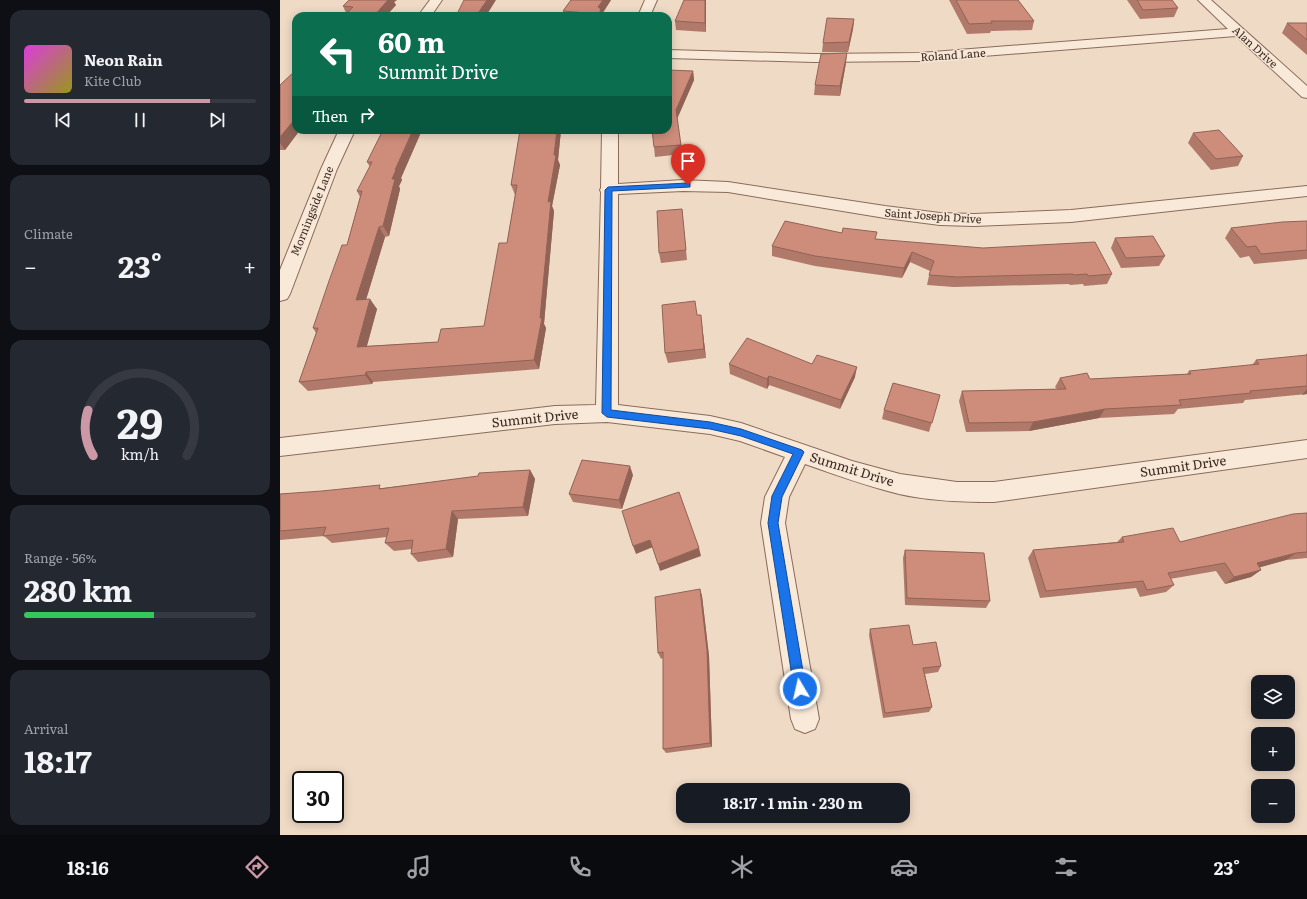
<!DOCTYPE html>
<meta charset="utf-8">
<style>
:root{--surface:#171b24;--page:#242831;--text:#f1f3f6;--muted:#9ea1a6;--line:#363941;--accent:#ca99a5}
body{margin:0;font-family:Literata,serif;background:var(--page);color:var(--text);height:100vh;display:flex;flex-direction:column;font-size:15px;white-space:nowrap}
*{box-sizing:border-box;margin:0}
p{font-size:13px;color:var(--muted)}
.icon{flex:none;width:22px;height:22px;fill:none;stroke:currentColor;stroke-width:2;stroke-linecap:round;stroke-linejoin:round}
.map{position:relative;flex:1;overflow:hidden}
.panel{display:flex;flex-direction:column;gap:10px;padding:10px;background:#0d0f14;width:280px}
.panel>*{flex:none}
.hud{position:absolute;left:12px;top:12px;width:380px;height:122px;border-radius:12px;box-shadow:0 2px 10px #0003;background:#0b6e4f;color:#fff;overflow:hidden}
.fabs{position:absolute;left:971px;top:675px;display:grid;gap:8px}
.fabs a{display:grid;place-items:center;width:44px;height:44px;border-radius:8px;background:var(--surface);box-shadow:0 2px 10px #0003;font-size:20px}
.speed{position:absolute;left:12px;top:771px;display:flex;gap:8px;font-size:20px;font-weight:700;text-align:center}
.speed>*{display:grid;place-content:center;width:52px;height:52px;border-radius:50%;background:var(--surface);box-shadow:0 2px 10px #0003;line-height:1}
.speed .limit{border:2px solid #111;border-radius:6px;background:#fff;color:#111}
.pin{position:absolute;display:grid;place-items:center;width:34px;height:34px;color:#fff;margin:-41px -17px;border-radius:50% 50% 50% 0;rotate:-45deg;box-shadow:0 0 4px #0007}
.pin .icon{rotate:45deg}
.me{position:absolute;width:44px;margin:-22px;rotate:351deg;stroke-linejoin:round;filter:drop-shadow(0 0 3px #0008)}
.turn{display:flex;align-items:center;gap:14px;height:84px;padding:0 20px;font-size:18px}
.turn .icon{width:52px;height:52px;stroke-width:2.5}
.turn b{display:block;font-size:28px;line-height:34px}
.then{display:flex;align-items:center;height:38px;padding:0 20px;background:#0003;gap:8px;font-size:15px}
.big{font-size:30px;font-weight:700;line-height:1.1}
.panel .widget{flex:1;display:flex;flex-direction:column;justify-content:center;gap:6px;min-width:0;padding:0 14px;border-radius:12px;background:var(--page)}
.panel .dial{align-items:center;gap:0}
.dial svg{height:104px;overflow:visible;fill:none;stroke:var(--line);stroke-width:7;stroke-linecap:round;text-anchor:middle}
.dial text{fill:var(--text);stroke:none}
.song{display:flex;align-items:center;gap:12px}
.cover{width:48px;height:48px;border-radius:6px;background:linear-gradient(135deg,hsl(300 70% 55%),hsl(60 70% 35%))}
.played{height:4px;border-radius:2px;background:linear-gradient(90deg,var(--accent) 80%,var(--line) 80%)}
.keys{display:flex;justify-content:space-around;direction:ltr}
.heat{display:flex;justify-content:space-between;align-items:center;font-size:22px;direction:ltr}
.charge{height:6px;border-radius:3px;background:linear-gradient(90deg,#34c759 56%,var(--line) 0)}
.trip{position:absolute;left:396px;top:783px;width:234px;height:40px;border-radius:12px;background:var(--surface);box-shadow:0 2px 10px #0003;font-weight:700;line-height:40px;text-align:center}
.tabs{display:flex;height:64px;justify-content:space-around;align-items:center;background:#090b0e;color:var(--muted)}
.tabs .icon{width:28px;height:28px}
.tabs .current{color:var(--accent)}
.tabs b{font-size:18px;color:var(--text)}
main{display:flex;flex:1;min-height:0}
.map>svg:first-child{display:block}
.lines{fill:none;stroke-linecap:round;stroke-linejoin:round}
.minor-casing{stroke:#8b6b5b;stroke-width:2}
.minor{fill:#f9e9d9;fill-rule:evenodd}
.wall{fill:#b1796a}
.shaded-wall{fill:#906356}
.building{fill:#ce8d7b;stroke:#906356}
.route{fill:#1a73e8;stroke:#114b97}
.labels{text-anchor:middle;stroke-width:3;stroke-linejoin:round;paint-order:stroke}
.far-street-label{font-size:11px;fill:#3b271f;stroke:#f6e6d5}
.street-label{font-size:13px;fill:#3b271f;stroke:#f6e6d5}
</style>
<main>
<section class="panel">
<div class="widget">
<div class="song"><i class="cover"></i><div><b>Neon Rain</b><p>Kite Club</p></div></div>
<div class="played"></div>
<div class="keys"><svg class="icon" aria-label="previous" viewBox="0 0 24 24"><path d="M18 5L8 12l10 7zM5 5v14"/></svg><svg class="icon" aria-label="pause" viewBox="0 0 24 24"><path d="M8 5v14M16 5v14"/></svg><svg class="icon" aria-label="next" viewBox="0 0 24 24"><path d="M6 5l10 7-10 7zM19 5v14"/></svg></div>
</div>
<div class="widget"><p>Climate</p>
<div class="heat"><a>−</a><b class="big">23°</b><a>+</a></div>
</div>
<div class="widget dial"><svg viewBox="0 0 100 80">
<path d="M14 69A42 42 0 1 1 86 69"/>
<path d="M14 69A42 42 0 0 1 10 34" stroke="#ca99a5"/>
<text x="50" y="56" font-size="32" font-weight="700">29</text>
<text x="50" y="72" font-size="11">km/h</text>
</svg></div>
<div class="widget"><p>Range · 56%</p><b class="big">280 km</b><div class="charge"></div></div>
<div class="widget"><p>Arrival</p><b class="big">18:17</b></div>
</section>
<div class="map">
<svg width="1027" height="835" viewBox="0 0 1027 835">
<rect width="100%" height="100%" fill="#efdac5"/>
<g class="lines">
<defs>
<path id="minor" d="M150,0H162L151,16H138Z
M365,0H377L370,16H358Z
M918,0H931L1027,86V98L1022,97L956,36L640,61L534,62L388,58V50L534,54L640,53L948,29Z
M59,130H75L57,169L10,294L7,299L0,301V270L41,169Z
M322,130H338V184L403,180L448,182L605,206L660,213L694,214L791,210L1027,186V196L791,222L694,226L660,225L605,218L448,192L403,191L338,194V405L430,416L461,423L572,461L620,474L677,482H714L1027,440V458L714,502C682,502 650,501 619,494C587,486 556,475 525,464L509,497L505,523L539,719L535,729L525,733L515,729L511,719L481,523L485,497L505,457L460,441L430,434L327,422L275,424L0,456V438L275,406L316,405L321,192L320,190L321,188Z"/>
</defs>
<use href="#minor" class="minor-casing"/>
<use href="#minor" class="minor"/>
</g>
<path class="wall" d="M69,0H117L114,2L116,5L106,16H64L66,13L63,6Z
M291,0H331L322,14V16H285L283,11Z
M426,0V32L396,30L395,21Z
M669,0H738L754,21L752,30L711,31L710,33L687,34Z
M847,0H892L898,8L894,17L860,19Z
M574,19L573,29L568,52H542L543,43Z
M1007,23H1027V55L1002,33Z
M566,63L560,96L534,95L535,85Z
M413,71L414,80L397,119L402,154L375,157L374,147Z
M0,85L16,130H20L5,150H0Z
M101,130H142L121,178L122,180L119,186L120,189L109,236L105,237L86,299L97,309L87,346L158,342L204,326L227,243L235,195L231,185L240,130H281L278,160L280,165L272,206L274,211L264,324L266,328L259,369L93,382L92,384L28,391L19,382L36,333L33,328L67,245L80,197L77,191L90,167L87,162L101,134L100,132Z
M913,133L963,156L958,166L931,170L908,143Z
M402,209L407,260L381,263L379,253Z
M1027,221V259L974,264L969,256L960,258L945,238L951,228Z
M562,233L596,239L832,274L827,284L804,286L803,284L790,285L789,284L674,287L647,285L650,271L630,262L622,278L535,266L492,256V246Z
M835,238L885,256L879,266L841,268L831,248Z
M417,315L422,325L426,358L388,363L385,353Z
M1027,353V394L965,400L963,403L898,409L894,414L819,418L749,431L686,432L679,401L682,391L777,389L775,387L780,378L810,379L907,374L909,371L972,365L976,360L1025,356Z
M449,364H532L575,377L560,409L489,385L487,389L450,374Z
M660,395L649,432L602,419L604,410Z
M250,470L255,479L248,516L178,519L173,557L138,562L131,554L132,549L114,551L105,543L107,537L52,543L44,536L0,540V494L103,488Z
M353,475L342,509L293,502L289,494Z
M1027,513V558L1006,560L979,567L981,570L971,577L945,584L936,571L890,579L894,585L886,592L860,597L856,588L760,598L748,558L753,550L837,542L842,537L900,542Z
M625,550L710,601L706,608L625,605L623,558Z
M420,589L422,596L429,656L432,747L386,753L383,749V658L381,659L378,653Z
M590,629L633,645L661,666L658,672L645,674L652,707L649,712L603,718L589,635Z"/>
<path class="shaded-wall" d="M108,0H117L114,2L116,5L106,16H94Z
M207,0H216L206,16H196Z
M323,0H331L322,14V16H318V7Z
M425,0H426V32L425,23Z
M574,19L573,29L568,52L569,42Z
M567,53L566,63L560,96V86Z
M413,71L414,80L397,119L402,154L396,110Z
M16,115V130H20L5,150L0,143V137Z
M133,130H142L121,178L122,180L119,186L120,189L109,236L103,226L112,179L115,170Z
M277,130H281L278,160L280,165L272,206L274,211L264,324L266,328L259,369L254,360L260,318L268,202Z
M99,227L105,237L83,310L76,300Z
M632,252L630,262L622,278L624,268Z
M90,299L97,309L84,356L77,347Z
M421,315L422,325L426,358L424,349Z
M577,367L575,377L560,409L561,400Z
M86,372L93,382L92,384L85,375Z
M489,376V385L487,389V379Z
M1027,389V394L1022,395Z
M825,409L819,418L749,431L753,422Z
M350,466L353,475L342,509L339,500Z
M250,470L255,479L248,516L243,507Z
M172,511L178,519L173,557L166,549Z
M370,540L373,547L356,554L353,546Z
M419,548L421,556L380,571L378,564Z
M1016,553L1006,560L967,571L977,563Z
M981,570L971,577L945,584L954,577Z
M420,589L422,596L429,656L432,747L430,743Z"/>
<path class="building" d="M69,0H108L94,16H64L73,7L63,6Z
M184,0H207L196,16H176Z
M291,0H323L318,7L321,9L318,16H305L307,13L283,11Z
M404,0H425V23L395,21Z
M676,0H738L754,21H711L712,23L689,24Z
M857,0H892L898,8L863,10Z
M547,18L574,19L569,42L543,43Z
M1007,23H1027V40Z
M567,53L560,86L535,85L541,54Z
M16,70V115L15,116H16V118L0,137V85Z
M388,70L413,71L396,110L401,145L374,147L372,130H388Z
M101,130H133L115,170H116L112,179H115L103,226L99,227L76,300L90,299L77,347L158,342L161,329L204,326L219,243H227L237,185H231L240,130H277L274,155H276L268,202L271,201L260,318H262L254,360L86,372L85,375L19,382L38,328H33L49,281L62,245H67L82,191H77L92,162H87L102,132H100Z
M939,130L963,156L936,159L913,133Z
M402,209L406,250L379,253L377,211Z
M505,221L562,233L563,228L597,232L595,239L703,248L815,242L832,274L808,276L807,274L794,275L793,274L677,277L649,275L654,261L632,252L624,268L535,256L492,246Z
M1027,221V250L981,254L976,246L967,247L951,228L1002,222Z
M873,236L885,256L846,258L835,238Z
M415,301L417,315H421L424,349L385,353L382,305Z
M467,338L532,364L537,355L577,367L561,400L489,376L487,379L449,364Z
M1027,355V386L970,391L971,393L899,400L901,405L825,409L753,422L689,423L682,391L786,389L780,378L807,373L810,379L911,374L909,371L979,364L976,360Z
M613,383L660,395L652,423L604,410Z
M302,460L350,466L339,500L289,494Z
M250,470L243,507L172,511L166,549L131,554L133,540L105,543L109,528L43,536L46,527L0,531V494L42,491L100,485L99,489L198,476L199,473Z
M399,492L419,548L378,564L370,540L353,546L342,511Z
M1027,513V552L1016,553L977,563L981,570L954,577L945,563L888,573L894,585L867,590L863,581L766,591L753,550L844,542L842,537L893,528L900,542L1013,514Z
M625,550L704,553L710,601L627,598Z
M420,589L427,650L430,743L383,749V652L378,653L375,597Z
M629,625L633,645L656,642L661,666L643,668L652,707L605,713L590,629Z"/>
<path class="route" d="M408,183H410V187L332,191L331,410L430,422L461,429L522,450L524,452L502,497L498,523L526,689L524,693L520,695L516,693L514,689L488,523L492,496L513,454L461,436L430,429L327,417L322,413L325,190L328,187Z"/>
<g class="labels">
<g class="far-street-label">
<text transform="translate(975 47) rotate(42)" y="4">Alan Drive</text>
<text transform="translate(673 55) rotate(-4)" y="4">Roland Lane</text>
<text transform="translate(32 211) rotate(-68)" y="4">Morningside Lane</text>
<text transform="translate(653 216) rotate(4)" y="4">Saint Joseph Drive</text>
</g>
<g class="street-label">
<text transform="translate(255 418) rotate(-6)" y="5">Summit Drive</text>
<text transform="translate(903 466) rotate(-8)" y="5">Summit Drive</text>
<text transform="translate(572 469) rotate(17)" y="5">Summit Drive</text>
</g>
</g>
</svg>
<div class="fabs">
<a><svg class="icon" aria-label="layers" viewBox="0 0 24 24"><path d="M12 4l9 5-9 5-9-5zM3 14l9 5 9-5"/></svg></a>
<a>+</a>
<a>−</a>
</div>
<div class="speed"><div class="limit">30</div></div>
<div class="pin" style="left:408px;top:185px;background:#d93025"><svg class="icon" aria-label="arrive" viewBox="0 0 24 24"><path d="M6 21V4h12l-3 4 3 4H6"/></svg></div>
<svg class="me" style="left:520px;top:689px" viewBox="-20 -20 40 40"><circle r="17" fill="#1a73e8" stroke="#fff" stroke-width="3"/><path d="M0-11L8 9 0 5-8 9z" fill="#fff"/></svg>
<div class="trip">18:17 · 1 min · 230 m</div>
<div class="hud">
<div class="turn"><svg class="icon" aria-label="left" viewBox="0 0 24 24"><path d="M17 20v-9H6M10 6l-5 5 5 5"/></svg><div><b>60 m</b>Summit Drive</div></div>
<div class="then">Then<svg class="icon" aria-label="right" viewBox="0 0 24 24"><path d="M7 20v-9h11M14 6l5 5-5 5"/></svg></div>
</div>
</div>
</main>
<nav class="tabs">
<b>18:16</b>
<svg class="icon current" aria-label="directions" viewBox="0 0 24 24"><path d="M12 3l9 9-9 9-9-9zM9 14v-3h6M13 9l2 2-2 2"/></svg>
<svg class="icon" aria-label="music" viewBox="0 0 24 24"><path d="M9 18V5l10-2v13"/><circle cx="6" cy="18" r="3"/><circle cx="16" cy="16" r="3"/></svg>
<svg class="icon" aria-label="phone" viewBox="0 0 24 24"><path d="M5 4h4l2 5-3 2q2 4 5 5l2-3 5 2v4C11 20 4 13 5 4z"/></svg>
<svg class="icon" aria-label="climate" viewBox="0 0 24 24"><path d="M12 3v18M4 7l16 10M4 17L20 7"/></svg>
<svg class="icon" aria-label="car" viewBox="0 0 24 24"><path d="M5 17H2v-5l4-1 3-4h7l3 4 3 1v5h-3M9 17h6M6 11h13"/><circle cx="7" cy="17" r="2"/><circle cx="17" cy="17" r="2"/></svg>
<svg class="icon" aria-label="filters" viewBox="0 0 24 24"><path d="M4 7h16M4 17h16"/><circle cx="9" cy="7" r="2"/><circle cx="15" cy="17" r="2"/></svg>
<b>23°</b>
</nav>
